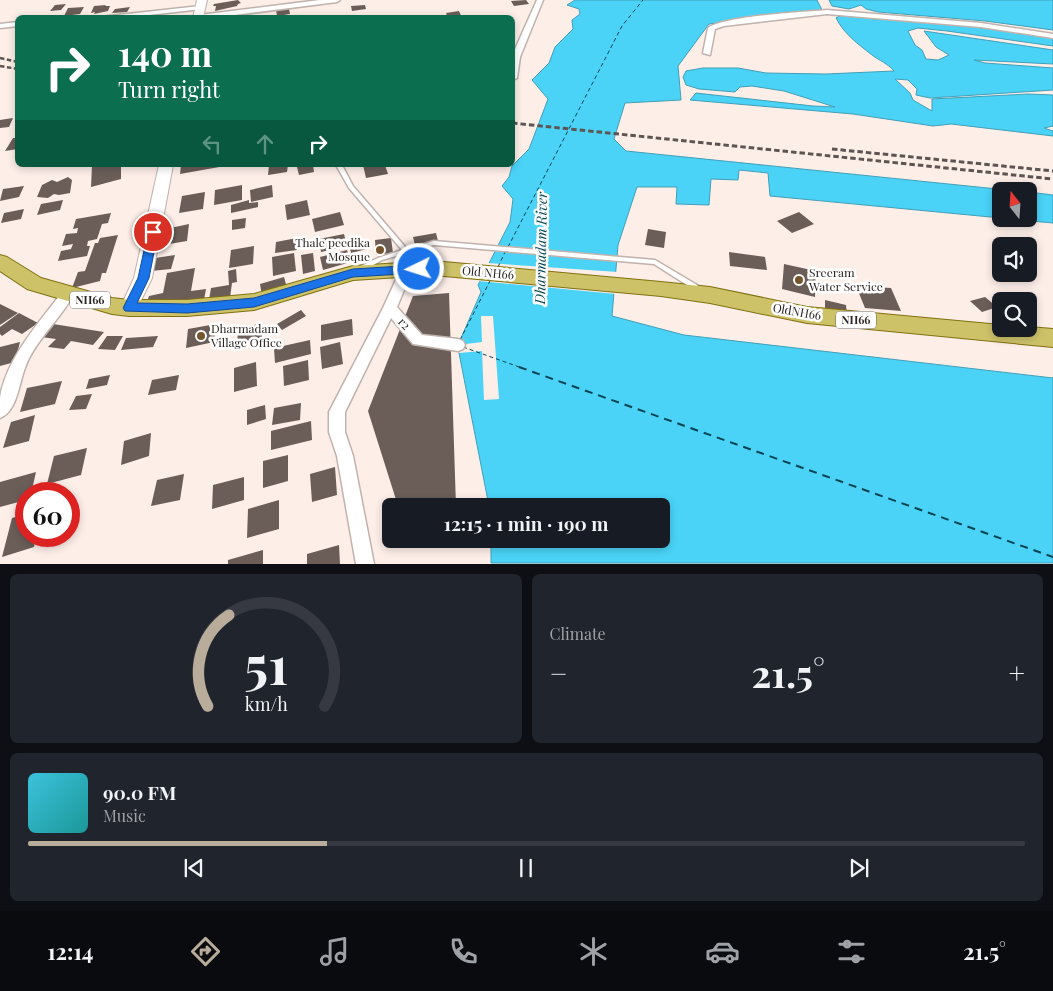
<!DOCTYPE html>
<meta charset="utf-8">
<style>
:root{--surface:#171b24;--page:#20242c;--text:#f1f3f6;--muted:#9ea1a6;--line:#363941;--accent:#b9ac9b}
body{margin:0;font-family:"Playfair Display",serif;background:var(--page);color:var(--text);height:100vh;display:flex;flex-direction:column;font-size:19px;white-space:nowrap}
*{box-sizing:border-box;margin:0}
p{font-size:16px;color:var(--muted)}
.icon{flex:none;width:28px;height:28px;fill:none;stroke:currentColor;stroke-width:2;stroke-linecap:round;stroke-linejoin:round}
.map{position:relative;height:564px;overflow:hidden}
.sheet{display:flex;flex-direction:column;gap:10px;padding:10px;background:#0d0f14;flex:1}
.sheet>*{flex:none}
.top-card{position:absolute;left:15px;top:15px;width:500px;height:152px;border-radius:8px;box-shadow:0 2px 8px #0003;background:#0b6e4f;color:#fff;overflow:hidden}
.needle{width:32px;rotate:343deg}
.controls{position:absolute;left:992px;top:182px;display:grid;gap:10px}
.controls a{display:grid;place-items:center;width:45px;height:45px;border-radius:8px;background:var(--surface);box-shadow:0 2px 8px #0003;font-size:25px}
.speed{position:absolute;left:15px;top:482px;display:flex;gap:10px;font-size:25px;font-weight:700;text-align:center}
.speed>*{display:grid;place-content:center;width:65px;height:65px;border-radius:50%;background:var(--surface);box-shadow:0 2px 8px #0003;line-height:1}
.speed .limit{border:8px solid #d22;background:#fff;color:#111}
.pin{position:absolute;display:grid;place-items:center;width:42px;height:42px;color:#fff;margin:-21px;border:2px solid #fff;border-radius:50%;box-shadow:0 1px 5px #0007}
.me{position:absolute;width:55px;margin:-28px;rotate:266deg;stroke-linejoin:round;filter:drop-shadow(0 0 4px #0008)}
.turn{display:flex;align-items:center;gap:18px;height:105px;padding:0 20px;font-size:22px}
.turn .icon{width:65px;height:65px;stroke-width:2.5}
.turn b{display:block;font-size:35px;line-height:42px}
.lanes{display:flex;align-items:center;height:48px;padding:0 20px;background:#0003;justify-content:center;gap:25px;direction:ltr}
.lanes .off{opacity:.35}
.big{font-size:38px;font-weight:700;line-height:1.1}
.sheet .card{flex:1;display:flex;flex-direction:column;justify-content:center;gap:8px;min-width:0;padding:0 18px;border-radius:8px;background:var(--page)}
.sheet .dial{align-items:center;gap:0}
.dial svg{height:130px;overflow:visible;fill:none;stroke:var(--line);stroke-width:7;stroke-linecap:round;text-anchor:middle}
.dial text{fill:var(--text);stroke:none}
.song{display:flex;align-items:center;gap:15px}
.cover{width:60px;height:60px;border-radius:8px;background:linear-gradient(135deg,hsl(190 70% 55%),hsl(180 70% 35%))}
.played{height:5px;border-radius:2px;background:linear-gradient(90deg,var(--accent) 30%,var(--line) 30%)}
.keys{display:flex;justify-content:space-around;direction:ltr}
.heat{display:flex;justify-content:space-between;align-items:center;font-size:28px;direction:ltr}
.sheet .tiles{flex:1;display:grid;gap:10px;grid-template-columns:1fr 1fr}
.card:last-child{grid-column:span 2}
.trip{position:absolute;left:382px;top:498px;width:288px;height:50px;border-radius:8px;background:var(--surface);box-shadow:0 2px 8px #0003;font-weight:700;line-height:50px;text-align:center}
.tab-bar{display:flex;height:80px;justify-content:space-around;align-items:center;background:#090b0e;color:var(--muted)}
.tab-bar .icon{width:35px;height:35px}
.tab-bar .active{color:var(--accent)}
.tab-bar b{font-size:22px;color:var(--text)}
.map>svg:first-child{display:block}
.water{fill:#4ad3f7;stroke:#419fb7}
.pier{fill:#fdeee8}
.lines{fill:none;stroke-linecap:round;stroke-linejoin:round}
.ferry-far1{stroke:#054452;stroke-width:1;stroke-dasharray:4 3;stroke-linecap:butt}
.ferry{stroke:#054452;stroke-width:2;stroke-dasharray:8 6;stroke-linecap:butt}
.building{fill:#6b5e59}
.lane-casing{stroke:#c0b2ac;stroke-width:3}
.street-casing{stroke:#c0b2ac;stroke-width:3}
.secondary-casing{stroke:#c0b2ac;stroke-width:2}
.primary-casing{stroke:#807110;stroke-width:2}
.lane{fill:#fff;fill-rule:evenodd}
.street{fill:#fff;fill-rule:evenodd}
.secondary{fill:#fff;fill-rule:evenodd}
.primary{fill:#cec269;fill-rule:evenodd}
.rail-far1{stroke:#5d5552;stroke-width:2.5;stroke-dasharray:4.5 2.5;stroke-linecap:butt}
.rail{stroke:#5d5552;stroke-width:3;stroke-dasharray:5.5 3;stroke-linecap:butt}
.route{fill:#1a73e8;stroke:#114b97}
.poi-dot{fill:#75552b;stroke:#fff;stroke-width:2}
.labels{text-anchor:middle;stroke-width:5;stroke-linejoin:round;paint-order:stroke}
.shield{fill:#fff;stroke:#6b6665;stroke-width:1}
.shield-label{font-size:11px;font-weight:bold;fill:#2b2523}
.poi-label{font-size:12px;fill:#2b2523;stroke:#fff;text-anchor:start}
.street-label{font-size:12px;fill:#2b2523;stroke:#fff}
.water-label{font-size:14px;font-style:italic;fill:#054452;stroke:#fff}
</style>
<div class="map">
<svg width="1053" height="564" viewBox="0 0 1053 564">
<rect width="100%" height="100%" fill="#fdeee8"/>
<path class="water" d="M575,0H817L822,10L709,24L678,66L681,100L625,103L614,139L626,151L1017,191H1001V218L770,196L768,173L739,170L738,180L711,179L709,205L676,204L677,187H637L618,245L612,316L684,335L1053,378V563H491V539H661V506H489L459,353L458,345L481,292L478,285L510,222L513,199L502,186L509,177L512,166L529,149L548,99L532,80L549,63L555,47L573,29L572,20L580,14L579,9L567,5Z
M829,0H1053V30L985,21L878,12L866,9L861,5L849,9L832,6Z
M841,15L886,16L1053,35V46L947,31L918,28L908,31L915,45L922,50L926,59L938,60L949,55L936,47L924,31L1053,50V64L974,60L985,63L1053,68V90L930,98L916,95L917,89L908,80L895,79L910,93L913,100L932,111V99L1028,94L1053,95V126L1044,128L1053,131V136L951,124L933,126L853,114L690,100L696,93L813,106L835,107L784,91L752,86L740,87L735,92L699,89L686,85L683,77L686,71L703,68H738L766,73L826,74L894,71C887,63 880,61 872,55C858,44 844,34 836,18Z
M1029,192L1053,195V223L1009,219H1029Z"/>
<path class="pier" d="M487,263L618,272L616,294L478,281Z
M481,316H493L499,399L484,400L482,351L459,353L458,345L482,342Z"/>
<g class="lines">
<path class="ferry-far1" d="M508,247L622,26L643,0
M498,267L506,250
M460,340L491,279
M463,347L522,368"/>
<path class="ferry" d="M519,367L1053,557"/>
</g>
<path class="building" d="M238,0L241,3L238,4L237,6L215,11L216,6H213L214,4Z
M526,0L529,4L514,6L511,1Z
M66,4L61,10L50,11L55,5Z
M106,5L105,6H110L108,11L94,14L95,12L91,13L94,6Z
M365,5L366,9L352,11L351,6Z
M84,7L80,14L64,16L68,8Z
M130,7L127,12L112,13L115,9Z
M289,9L290,14L277,16L276,10Z
M459,11L462,18H448L446,13Z
M13,118L9,127L0,128V120Z
M13,138H18V149L5,151Z
M92,165H121V179L91,187Z
M181,165H225V166L180,174Z
M269,165H288L287,172L268,175Z
M313,165L314,172L299,175L297,167Z
M363,165H385L388,174L366,178Z
M68,177L72,180L70,193L59,195L54,194L48,198L37,197L42,185L52,180L57,182Z
M242,185V200L214,205L215,190Z
M272,185L273,197L251,202L250,190Z
M24,186L19,197L0,201L3,189Z
M205,192L203,209L179,213L182,196Z
M63,200L60,210L37,215L41,204Z
M249,200V203L258,202V207L231,213V205Z
M307,200L310,215L287,220L285,205Z
M24,209L21,219L1,223L4,213Z
M340,212L344,225L315,232L312,219Z
M799,212L814,224L792,233L777,221Z
M111,213L108,223L102,224L97,239L88,241L87,246H90L87,256L58,261L61,251L71,249L73,244L62,246L66,234L77,233L78,228L73,229L76,219Z
M246,218L245,228L232,230V220Z
M189,224L187,241L157,246L161,230Z
M648,229L666,232L664,248L645,245Z
M436,233L438,241L415,245L413,237Z
M344,234L347,246L321,252L319,239Z
M118,235L106,273H102L100,281L72,288L78,272L85,271L95,243H98L100,238Z
M297,238V250L275,253L276,242Z
M391,238L393,253L376,255L375,240Z
M365,240L367,249L351,253L349,244Z
M254,246L253,264L229,268L231,250Z
M347,250L351,262L323,270L320,257Z
M729,252L765,257L767,270L730,266Z
M294,253L296,271L273,276L272,257Z
M313,253L315,271L303,274L301,255Z
M175,255L171,269L151,271L155,258Z
M784,264L816,271L815,297L782,289Z
M195,268L191,291L206,289L204,300L182,304L183,300L157,304L148,299L149,296L163,293L167,273Z
M236,269L237,282L232,283L230,298L209,300L211,288L229,285L228,271Z
M284,277L287,288L262,296L260,284Z
M856,286L891,288L901,311L865,308Z
M449,293L456,506H398L368,411L413,296Z
M985,297L997,307L982,312L970,301Z
M825,300L846,305L847,315L825,310Z
M0,304L18,313L0,325Z
M301,310L306,316L282,330L277,324Z
M19,313L38,323L22,334L12,329L2,336L0,334V327Z
M352,319L353,335L321,341V325Z
M262,323V342L237,348L238,329Z
M53,324L104,332L93,345L71,341L64,349L48,347L56,339L41,337Z
M216,324L214,342L186,348L188,329Z
M107,336H123L115,350L98,349Z
M158,336L153,347L121,350L126,338Z
M310,340L311,354L275,363L274,348Z
M20,342L15,362L0,366V347Z
M340,342L343,364L322,369L320,347Z
M308,360L309,380L284,386L283,366Z
M256,362L257,386L234,392V368Z
M110,375L107,385L86,389L89,379Z
M179,375L176,390L148,395L152,380Z
M62,381L55,404L20,412L27,388Z
M92,394L86,409L69,410L76,396Z
M301,403L300,420L272,425L274,408Z
M265,405L266,419L247,425V410Z
M35,415L29,441L3,448L11,422Z
M311,421L312,440L271,450V431Z
M151,433L149,456L121,465L124,441Z
M87,448L81,475L47,484L54,456Z
M288,455V481L263,488V461Z
M335,467L337,495L312,502L310,474Z
M36,472L31,494H26V500L0,507V482Z
M184,474L180,500L151,506L157,480Z
M244,477V500L212,509L213,485Z
M279,500V529L247,538L248,509Z
M26,514V536H36L34,547L2,557L12,518Z
M339,545L340,564H307V554Z
M263,550V564H228V560Z"/>
<g class="lines">
<defs>
<path id="lane" d="M336,165H342L353,186L407,249L434,241L655,260L702,288L703,290L702,292H698L654,264L434,245L382,260L365,270H361L360,268L361,266L378,258L402,250L349,188Z"/>
<path id="street" d="M320,0H340L337,2L212,18L195,17L199,15Z
M537,0H543L520,57L517,78L512,80V56Z
M200,6L202,7V9L122,18H91Z
M827,10L981,23L1053,34V38L981,27L827,14L724,26L715,29L710,55L703,53L708,28C724,16 804,12 827,10Z
M18,22V26L0,28V24Z
M406,267L412,271L397,307L422,335L458,339L463,341L465,345L463,349L458,351L413,344L391,318L345,412V432L353,456L374,564H356L337,456L329,432V412L383,308L400,271Z
M68,289L73,291L74,294C60,320 35,340 25,368C19,383 17,412 0,418C0,411 0,404 0,398C5,360 41,320 63,291Z"/>
<path id="secondary" d="M197,0H207L203,18H193Z
M159,165H173L152,278L135,313L129,315L123,313L120,308L134,278Z"/>
<path id="primary" d="M0,255L7,257L41,278L112,298L129,300H187L254,294L353,266L433,261L661,282L710,287L807,307L1001,325V329L1029,327L1053,329V347L807,323L710,303L661,296L433,275L353,280L254,310L187,316H129L112,314L27,289L0,271Z"/>
</defs>
<use href="#lane" class="lane-casing"/>
<use href="#street" class="street-casing"/>
<use href="#secondary" class="secondary-casing"/>
<use href="#primary" class="primary-casing"/>
<use href="#lane" class="lane"/>
<use href="#street" class="street"/>
<use href="#secondary" class="secondary"/>
<use href="#primary" class="primary"/>
<path class="rail-far1" d="M0,58L18,62
M0,66L18,69"/>
<path class="rail" d="M512,123L1053,179
M832,149L1053,171"/>
</g>
<path class="route" d="M153,228L158,232L149,278L137,303L187,304L254,298L353,269L419,265L425,269L419,273L353,277L254,307L187,313L125,311L123,308L138,278L148,232Z"/>
<g class="poi-dot">
<circle cx="380" cy="250" r="5"/>
<circle cx="799" cy="280" r="5"/>
<circle cx="201" cy="336" r="5"/>
</g>
<g class="labels">
<g class="shield">
<rect x="70" y="291.5" width="40" height="17" rx="4"/>
<rect x="836" y="311.5" width="40" height="17" rx="4"/>
</g>
<g class="shield-label">
<text x="90" y="304">NH66</text>
<text x="856" y="324">NH66</text>
</g>
<g class="poi-label">
<text x="370" y="247" text-anchor="end">Thale peedika<tspan x="370" dy="14">Mosque</tspan></text>
<text x="809" y="277">Sreeram<tspan x="809" dy="14">Water Service</tspan></text>
<text x="211" y="333">Dharmadam<tspan x="211" dy="14">Village Office</tspan></text>
</g>
<g class="street-label">
<text transform="translate(488 273) rotate(5)" y="4">Old NH66</text>
<text transform="translate(797 312) rotate(10)" y="4">OldNH66</text>
<text transform="translate(404 324) rotate(48)" y="4">r2</text>
</g>
<g class="water-label">
<text transform="translate(541 248) rotate(-89)" y="5">Dharmadam River</text>
</g>
</g>
</svg>
<div class="controls">
<a><svg class="needle" viewBox="-14 -14 28 28"><path d="M0-13l5 13h-10z" fill="#e53935"/><path d="M0 13l5-13h-10z" fill="#9ea1a6"/></svg></a>
<a><svg class="icon" aria-label="sound" viewBox="0 0 24 24"><path d="M4 9h4l5-4v14l-5-4H4zM17 9q2 3 0 6"/></svg></a>
<a><svg class="icon" aria-label="search" viewBox="0 0 24 24"><circle cx="10" cy="10" r="6"/><path d="M15 15l6 6"/></svg></a>
</div>
<div class="speed"><div class="limit">60</div></div>
<div class="pin" style="left:153px;top:232px;background:#d93025"><svg class="icon" aria-label="arrive" viewBox="0 0 24 24"><path d="M6 21V4h12l-3 4 3 4H6"/></svg></div>
<svg class="me" style="left:419px;top:269px" viewBox="-20 -20 40 40"><circle r="17" fill="#1a73e8" stroke="#fff" stroke-width="3"/><path d="M0-11L8 9 0 5-8 9z" fill="#fff"/></svg>
<div class="trip">12:15 · 1 min · 190 m</div>
<div class="top-card">
<div class="turn"><svg class="icon" aria-label="right" viewBox="0 0 24 24"><path d="M7 20v-9h11M14 6l5 5-5 5"/></svg><div><b>140 m</b>Turn right</div></div>
<div class="lanes"><svg class="icon off" aria-label="left" viewBox="0 0 24 24"><path d="M17 20v-9H6M10 6l-5 5 5 5"/></svg><svg class="icon off" aria-label="ahead" viewBox="0 0 24 24"><path d="M12 20V5M6 11l6-6 6 6"/></svg><svg class="icon" aria-label="right" viewBox="0 0 24 24"><path d="M7 20v-9h11M14 6l5 5-5 5"/></svg></div>
</div>
</div>
<section class="sheet">
<div class="tiles">
<div class="card dial"><svg viewBox="0 0 100 80">
<path d="M14 69A42 42 0 1 1 86 69"/>
<path d="M14 69A42 42 0 0 1 27 13" stroke="#b9ac9b"/>
<text x="50" y="56" font-size="32" font-weight="700">51</text>
<text x="50" y="72" font-size="11">km/h</text>
</svg></div>
<div class="card"><p>Climate</p>
<div class="heat"><a>−</a><b class="big">21.5°</b><a>+</a></div>
</div>
<div class="card">
<div class="song"><i class="cover"></i><div><b>90.0 FM</b><p>Music</p></div></div>
<div class="played"></div>
<div class="keys"><svg class="icon" aria-label="previous" viewBox="0 0 24 24"><path d="M18 5L8 12l10 7zM5 5v14"/></svg><svg class="icon" aria-label="pause" viewBox="0 0 24 24"><path d="M8 5v14M16 5v14"/></svg><svg class="icon" aria-label="next" viewBox="0 0 24 24"><path d="M6 5l10 7-10 7zM19 5v14"/></svg></div>
</div>
</div>
</section>
<nav class="tab-bar">
<b>12:14</b>
<svg class="icon active" aria-label="directions" viewBox="0 0 24 24"><path d="M12 3l9 9-9 9-9-9zM9 14v-3h6M13 9l2 2-2 2"/></svg>
<svg class="icon" aria-label="music" viewBox="0 0 24 24"><path d="M9 18V5l10-2v13"/><circle cx="6" cy="18" r="3"/><circle cx="16" cy="16" r="3"/></svg>
<svg class="icon" aria-label="phone" viewBox="0 0 24 24"><path d="M5 4h4l2 5-3 2q2 4 5 5l2-3 5 2v4C11 20 4 13 5 4z"/></svg>
<svg class="icon" aria-label="climate" viewBox="0 0 24 24"><path d="M12 3v18M4 7l16 10M4 17L20 7"/></svg>
<svg class="icon" aria-label="car" viewBox="0 0 24 24"><path d="M5 17H2v-5l4-1 3-4h7l3 4 3 1v5h-3M9 17h6M6 11h13"/><circle cx="7" cy="17" r="2"/><circle cx="17" cy="17" r="2"/></svg>
<svg class="icon" aria-label="filters" viewBox="0 0 24 24"><path d="M4 7h16M4 17h16"/><circle cx="9" cy="7" r="2"/><circle cx="15" cy="17" r="2"/></svg>
<b>21.5°</b>
</nav>
